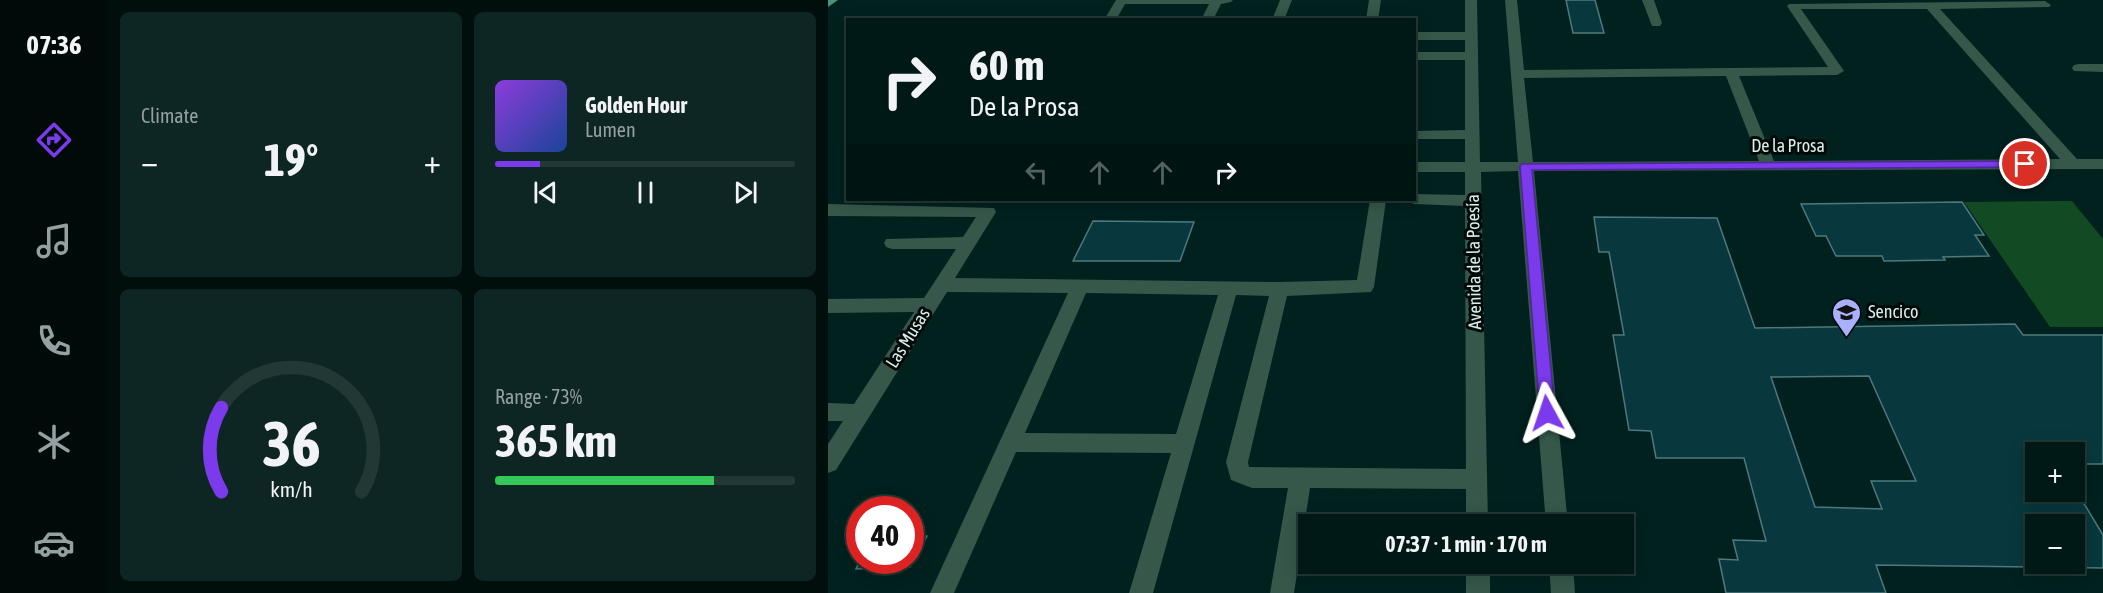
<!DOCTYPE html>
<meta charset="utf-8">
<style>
:root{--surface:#001916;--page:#0e2623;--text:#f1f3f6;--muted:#95a0a1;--line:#223835;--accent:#7c3aed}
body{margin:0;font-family:"Asap Condensed",sans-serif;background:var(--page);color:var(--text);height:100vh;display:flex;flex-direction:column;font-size:22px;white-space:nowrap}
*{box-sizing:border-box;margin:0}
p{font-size:20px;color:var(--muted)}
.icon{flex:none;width:33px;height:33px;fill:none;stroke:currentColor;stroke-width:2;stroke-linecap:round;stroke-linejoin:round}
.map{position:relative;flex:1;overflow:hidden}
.side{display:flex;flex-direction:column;gap:12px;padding:12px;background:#000e0c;width:720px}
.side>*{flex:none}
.guide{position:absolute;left:18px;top:18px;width:570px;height:183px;border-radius:0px;box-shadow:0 3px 15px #0003,0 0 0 2px var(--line);background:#001916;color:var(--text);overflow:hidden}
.tools{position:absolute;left:1197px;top:442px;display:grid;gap:12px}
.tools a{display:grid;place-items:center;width:60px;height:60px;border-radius:0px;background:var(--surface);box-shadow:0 3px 15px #0003,0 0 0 2px var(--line);font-size:30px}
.speed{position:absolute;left:18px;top:496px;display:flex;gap:12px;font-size:30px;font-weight:700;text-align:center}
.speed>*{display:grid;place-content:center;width:78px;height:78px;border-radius:50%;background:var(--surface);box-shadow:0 3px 15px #0003,0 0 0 2px var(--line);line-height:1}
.speed .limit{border:9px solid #d22;background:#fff;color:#111}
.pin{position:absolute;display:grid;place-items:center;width:51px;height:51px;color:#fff;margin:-26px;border:3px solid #fff;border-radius:50%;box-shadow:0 2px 6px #0007}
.me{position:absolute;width:66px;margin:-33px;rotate:355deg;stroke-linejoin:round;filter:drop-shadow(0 0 4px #0008)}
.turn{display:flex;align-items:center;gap:21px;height:126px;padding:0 24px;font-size:27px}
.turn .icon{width:78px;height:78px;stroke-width:2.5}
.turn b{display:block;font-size:42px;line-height:51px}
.lanes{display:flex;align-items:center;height:57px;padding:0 24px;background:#0003;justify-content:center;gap:30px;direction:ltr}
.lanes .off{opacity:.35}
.big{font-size:45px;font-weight:700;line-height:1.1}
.side .tile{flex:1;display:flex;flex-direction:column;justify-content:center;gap:9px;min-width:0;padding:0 21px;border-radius:9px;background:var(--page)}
.side .dial{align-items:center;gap:0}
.dial svg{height:156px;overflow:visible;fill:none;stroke:var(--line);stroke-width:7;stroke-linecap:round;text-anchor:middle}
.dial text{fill:var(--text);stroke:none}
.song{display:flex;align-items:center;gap:18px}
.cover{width:72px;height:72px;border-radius:9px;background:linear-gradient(135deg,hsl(270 70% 55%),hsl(220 70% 35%))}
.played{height:6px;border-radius:3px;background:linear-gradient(90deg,var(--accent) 15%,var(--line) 15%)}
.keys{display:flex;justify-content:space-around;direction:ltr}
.heat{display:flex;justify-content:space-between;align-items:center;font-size:33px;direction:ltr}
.charge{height:9px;border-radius:4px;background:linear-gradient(90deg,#34c759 73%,var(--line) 0)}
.side .tiles{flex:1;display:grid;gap:12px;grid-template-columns:repeat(2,1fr)}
.trip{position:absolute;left:470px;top:514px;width:336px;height:60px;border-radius:0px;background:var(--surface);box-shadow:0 3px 15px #0003,0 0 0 2px var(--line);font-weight:700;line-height:60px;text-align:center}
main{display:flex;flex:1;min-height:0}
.tab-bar{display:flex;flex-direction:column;width:108px;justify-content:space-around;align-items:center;background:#000a09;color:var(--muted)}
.tab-bar .icon{width:42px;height:42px}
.tab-bar .current{color:var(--accent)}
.tab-bar b{font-size:27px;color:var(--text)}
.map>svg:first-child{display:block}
.green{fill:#124b23}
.building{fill:#08383d;stroke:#4d797e;stroke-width:1.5;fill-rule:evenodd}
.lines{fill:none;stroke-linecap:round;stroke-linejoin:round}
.minor{fill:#36574a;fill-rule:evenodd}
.major{fill:#4b9379;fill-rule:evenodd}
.route{fill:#7c3aed;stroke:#51269a;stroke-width:1.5}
.labels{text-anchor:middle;stroke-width:6;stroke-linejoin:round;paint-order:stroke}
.street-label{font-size:18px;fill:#d8eeeb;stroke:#000907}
.poi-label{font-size:18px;fill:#d8eeeb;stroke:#000907;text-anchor:start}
</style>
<main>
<nav class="tab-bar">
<b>07:36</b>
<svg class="icon current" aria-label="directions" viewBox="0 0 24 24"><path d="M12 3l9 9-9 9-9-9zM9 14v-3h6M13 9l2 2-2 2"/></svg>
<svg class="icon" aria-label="music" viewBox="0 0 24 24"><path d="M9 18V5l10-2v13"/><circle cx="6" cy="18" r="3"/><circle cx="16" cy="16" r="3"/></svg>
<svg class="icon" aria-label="phone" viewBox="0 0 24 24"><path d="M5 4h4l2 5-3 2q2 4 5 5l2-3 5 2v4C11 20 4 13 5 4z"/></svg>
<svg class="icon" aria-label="climate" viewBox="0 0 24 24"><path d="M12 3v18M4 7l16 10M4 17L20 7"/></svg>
<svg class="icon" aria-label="car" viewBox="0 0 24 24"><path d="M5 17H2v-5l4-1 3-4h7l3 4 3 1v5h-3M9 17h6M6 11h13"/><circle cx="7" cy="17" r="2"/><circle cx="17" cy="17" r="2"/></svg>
</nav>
<section class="side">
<div class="tiles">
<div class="tile"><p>Climate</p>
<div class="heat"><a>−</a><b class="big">19°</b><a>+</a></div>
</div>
<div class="tile">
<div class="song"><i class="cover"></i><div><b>Golden Hour</b><p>Lumen</p></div></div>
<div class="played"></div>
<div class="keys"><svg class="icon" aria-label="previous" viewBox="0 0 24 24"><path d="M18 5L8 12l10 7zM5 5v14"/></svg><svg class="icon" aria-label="pause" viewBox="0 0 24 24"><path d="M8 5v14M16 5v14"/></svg><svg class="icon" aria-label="next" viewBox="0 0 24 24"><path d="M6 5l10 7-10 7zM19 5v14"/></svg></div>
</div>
<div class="tile dial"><svg viewBox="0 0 100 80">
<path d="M14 69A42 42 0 1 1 86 69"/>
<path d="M14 69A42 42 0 0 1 14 26" stroke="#7c3aed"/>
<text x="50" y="56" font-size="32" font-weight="700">36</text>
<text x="50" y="72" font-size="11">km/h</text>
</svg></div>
<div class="tile"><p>Range · 73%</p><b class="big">365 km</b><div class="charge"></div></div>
</div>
</section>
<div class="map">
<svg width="1275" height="593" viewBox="0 0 1275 593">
<rect width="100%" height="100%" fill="#00211e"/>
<path class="green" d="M1244,201L1275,239V327H1222L1136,202Z"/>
<path class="building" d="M738,0H767L776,33H745Z
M1134,202L1156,235H1147L1161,256L1115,257L1117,260L1056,261L1054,256H1008L998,236H988L973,204Z
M766,217L889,218L927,328L1187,324L1195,335H1275V464H1246V453H1208V492H1246V487L1275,535V568L1048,565L1058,593H898L891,559L910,560L905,540L938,541L916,458H828L823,431L801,430L785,335H796L781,252H771ZM1041,376L1088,481H1043L1054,509L987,507L943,377ZM1208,525H1246V564H1208Z
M265,221L366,222L352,261H245Z
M82,534L99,536L82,567L28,569L32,560L82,561Z"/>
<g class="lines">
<path class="minor" d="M288,0H405L403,2L393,4L385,20H373L381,4H297L288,20H276Z
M452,0H464L456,20H444Z
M541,0H553L550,20H538Z
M637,0H649L652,162H690L677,0H689L696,70L1000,67L959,6L961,4L1217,1L1223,5L1221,7L1112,9L1249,159H1275V169L706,171L740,525H718L690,171L653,172L660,525H638V489L482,488L466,593H442L460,488H424L403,480L398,462L441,296L408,295L325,593H301L343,453L188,452L126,593H102L240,293L119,292L8,470L0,473V444L15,421H0V403L26,404L86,312L0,313V299L96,298L128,249H64L58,247L56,243L58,239L135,237L148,217L0,216V204L166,208L168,212L127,278L452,282L529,280L542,200H558L546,287L543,292L459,296L420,462L421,467L638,469L637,206L586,204L578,200H586V194L637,195V172H586V162H637V139H586V131L637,130V60H586V52H637V40H586V32H637ZM973,9H1099L1232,159L946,161L911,76L1009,75L1016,71ZM898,76L931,161L705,162L696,78ZM258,293L390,295L348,434L197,433Z
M814,0H826L834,23L832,26H824Z
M1251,64H1275V72L1246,71L1244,68L1246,65Z
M638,564H662V593H638Z
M721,564H745L747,593H723Z"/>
<path class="major" d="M0,0H10L0,7Z"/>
</g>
<path class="route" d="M1197,161L1203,164L1201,167L704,170L727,413L725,418L719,420L714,418L712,413L692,166L694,164Z"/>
<defs>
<symbol id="university-pin" viewBox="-11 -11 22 30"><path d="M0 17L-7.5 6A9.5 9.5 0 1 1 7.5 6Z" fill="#a9b0fc" stroke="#000907"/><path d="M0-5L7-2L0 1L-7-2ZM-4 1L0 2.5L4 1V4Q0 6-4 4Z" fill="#111"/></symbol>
</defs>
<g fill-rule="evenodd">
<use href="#university-pin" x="1002" y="296" width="33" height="45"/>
</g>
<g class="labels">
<g class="street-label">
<text x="960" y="152">De la Prosa</text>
<text transform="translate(646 262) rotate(-91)" y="6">Avenida de la Poesía</text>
<text transform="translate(80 338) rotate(-58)" y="6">Las Musas</text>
</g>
<g class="poi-label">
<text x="1040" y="318">Sencico</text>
</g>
</g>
</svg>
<div class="tools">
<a>+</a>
<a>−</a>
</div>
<div class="speed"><div class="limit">40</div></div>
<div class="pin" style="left:1197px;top:164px;background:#d93025"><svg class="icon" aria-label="arrive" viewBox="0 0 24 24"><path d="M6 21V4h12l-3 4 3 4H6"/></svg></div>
<svg class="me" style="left:719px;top:413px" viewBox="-20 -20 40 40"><path d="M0-17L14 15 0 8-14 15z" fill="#7c3aed" stroke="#fff" stroke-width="4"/></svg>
<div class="trip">07:37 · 1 min · 170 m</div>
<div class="guide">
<div class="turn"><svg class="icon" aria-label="right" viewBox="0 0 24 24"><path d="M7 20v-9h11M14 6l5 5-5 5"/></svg><div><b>60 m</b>De la Prosa</div></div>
<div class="lanes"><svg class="icon off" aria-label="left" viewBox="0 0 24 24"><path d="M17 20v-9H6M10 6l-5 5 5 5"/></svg><svg class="icon off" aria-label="ahead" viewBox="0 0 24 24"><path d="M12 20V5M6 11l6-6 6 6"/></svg><svg class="icon off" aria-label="ahead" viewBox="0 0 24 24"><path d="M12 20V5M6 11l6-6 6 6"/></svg><svg class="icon" aria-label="right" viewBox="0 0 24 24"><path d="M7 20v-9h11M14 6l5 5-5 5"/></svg></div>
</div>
</div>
</main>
